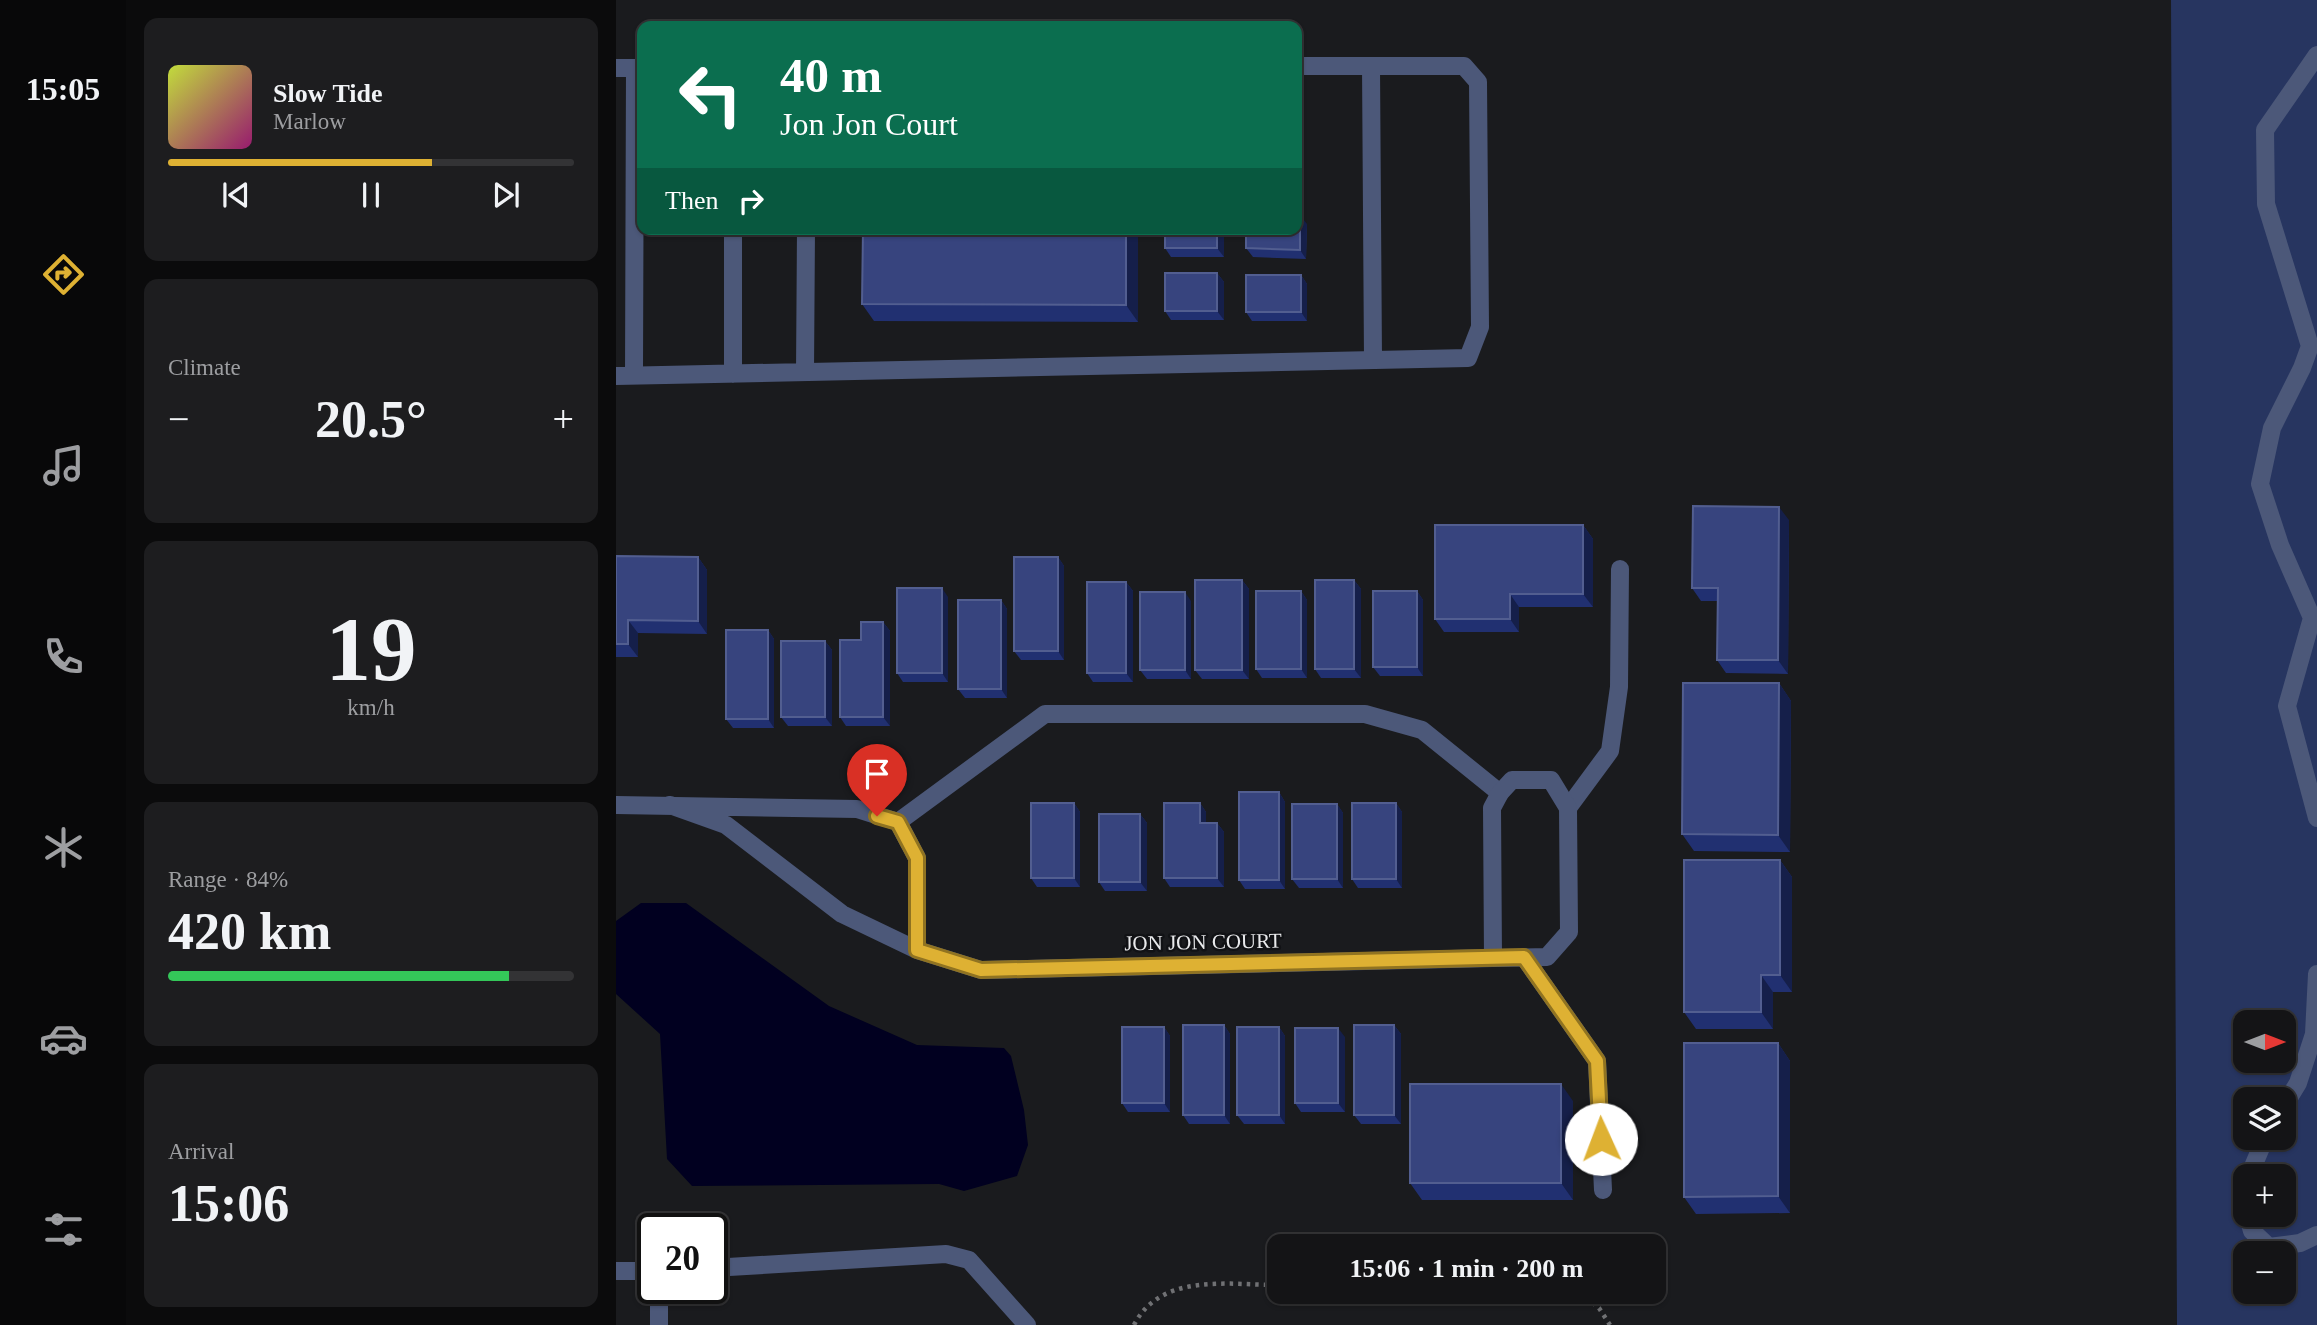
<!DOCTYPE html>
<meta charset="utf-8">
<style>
:root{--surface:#141416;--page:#1d1d1f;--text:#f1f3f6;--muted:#9d9ea1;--line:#333335;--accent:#deb133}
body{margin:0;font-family:"Times New Roman",serif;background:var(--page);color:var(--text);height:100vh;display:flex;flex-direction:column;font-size:26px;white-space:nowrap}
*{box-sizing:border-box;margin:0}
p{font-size:23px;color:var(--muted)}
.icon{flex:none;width:38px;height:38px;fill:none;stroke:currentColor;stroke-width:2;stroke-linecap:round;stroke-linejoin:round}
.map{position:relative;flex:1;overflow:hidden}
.panel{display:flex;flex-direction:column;gap:18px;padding:18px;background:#0b0b0c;width:490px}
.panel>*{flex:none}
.banner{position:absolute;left:21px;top:21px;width:665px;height:214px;border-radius:14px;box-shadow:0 2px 5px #0004,0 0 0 2px var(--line);background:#0b6e4f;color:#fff;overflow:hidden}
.needle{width:46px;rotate:90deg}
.buttons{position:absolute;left:1617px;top:1010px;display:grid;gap:14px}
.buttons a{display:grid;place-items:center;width:63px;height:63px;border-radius:14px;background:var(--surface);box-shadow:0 2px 5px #0004,0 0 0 2px var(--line);font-size:35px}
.speed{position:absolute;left:21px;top:1213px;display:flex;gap:14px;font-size:35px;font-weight:700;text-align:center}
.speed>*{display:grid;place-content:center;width:91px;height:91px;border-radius:50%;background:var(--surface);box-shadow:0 2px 5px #0004,0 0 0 2px var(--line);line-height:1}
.speed .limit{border:4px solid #111;border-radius:10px;background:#fff;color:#111}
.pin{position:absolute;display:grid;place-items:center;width:60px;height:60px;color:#fff;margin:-72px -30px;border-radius:50% 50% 50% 0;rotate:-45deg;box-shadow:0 0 7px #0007}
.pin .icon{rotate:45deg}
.me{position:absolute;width:77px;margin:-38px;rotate:358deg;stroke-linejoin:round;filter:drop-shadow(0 0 5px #0008)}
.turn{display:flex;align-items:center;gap:24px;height:147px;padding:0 28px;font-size:32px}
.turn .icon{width:91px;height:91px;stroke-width:2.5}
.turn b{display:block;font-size:49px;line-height:60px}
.then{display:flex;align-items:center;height:66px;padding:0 28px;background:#0003;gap:14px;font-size:26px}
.big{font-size:52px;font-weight:700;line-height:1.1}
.panel .widget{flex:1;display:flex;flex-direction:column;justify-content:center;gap:10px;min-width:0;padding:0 24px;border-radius:14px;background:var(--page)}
.panel .dial{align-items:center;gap:0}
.dial b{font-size:91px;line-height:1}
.song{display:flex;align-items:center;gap:21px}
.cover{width:84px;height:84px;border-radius:10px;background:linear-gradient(135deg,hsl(70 70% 55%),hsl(320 70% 35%))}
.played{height:7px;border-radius:4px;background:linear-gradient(90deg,var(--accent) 65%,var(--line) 65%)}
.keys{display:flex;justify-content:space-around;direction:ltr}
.heat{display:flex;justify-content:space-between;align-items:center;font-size:38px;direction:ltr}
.charge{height:10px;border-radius:5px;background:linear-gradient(90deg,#34c759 84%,var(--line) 0)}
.trip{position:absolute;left:651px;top:1234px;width:399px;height:70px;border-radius:14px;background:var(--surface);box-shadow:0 2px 5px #0004,0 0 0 2px var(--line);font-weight:700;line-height:70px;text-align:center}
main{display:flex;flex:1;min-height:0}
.tabs{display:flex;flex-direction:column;width:126px;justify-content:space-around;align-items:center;background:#080809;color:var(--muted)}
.tabs .icon{width:49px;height:49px}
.tabs .active{color:var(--accent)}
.tabs b{font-size:32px;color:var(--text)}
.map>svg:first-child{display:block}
.green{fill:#273560;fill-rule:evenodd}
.water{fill:#010020}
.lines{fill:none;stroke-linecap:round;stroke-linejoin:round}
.path{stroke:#707174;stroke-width:4.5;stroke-dasharray:3.5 5;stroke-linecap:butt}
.lane{stroke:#4c5879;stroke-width:18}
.street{stroke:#4c5879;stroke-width:18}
.wall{fill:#213071}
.shaded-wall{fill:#151f4a}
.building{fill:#37447e;stroke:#525e90;stroke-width:2}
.route-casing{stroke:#907321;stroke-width:18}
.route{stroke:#deb133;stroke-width:12}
.labels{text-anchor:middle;stroke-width:5;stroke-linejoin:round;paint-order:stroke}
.street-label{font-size:21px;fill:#e9eaec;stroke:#111215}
</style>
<main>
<nav class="tabs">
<b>15:05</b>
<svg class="icon active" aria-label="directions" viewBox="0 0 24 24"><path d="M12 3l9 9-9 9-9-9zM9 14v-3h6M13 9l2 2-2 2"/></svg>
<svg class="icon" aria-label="music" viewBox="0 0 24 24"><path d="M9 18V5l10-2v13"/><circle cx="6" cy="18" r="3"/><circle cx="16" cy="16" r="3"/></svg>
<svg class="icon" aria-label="phone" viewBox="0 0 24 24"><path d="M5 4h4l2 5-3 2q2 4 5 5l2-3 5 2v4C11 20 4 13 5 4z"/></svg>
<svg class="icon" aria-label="climate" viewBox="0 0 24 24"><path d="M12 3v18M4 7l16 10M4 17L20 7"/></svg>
<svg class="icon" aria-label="car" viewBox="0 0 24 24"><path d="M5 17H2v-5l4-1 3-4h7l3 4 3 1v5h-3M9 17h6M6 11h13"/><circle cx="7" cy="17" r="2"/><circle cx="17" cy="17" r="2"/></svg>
<svg class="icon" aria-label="filters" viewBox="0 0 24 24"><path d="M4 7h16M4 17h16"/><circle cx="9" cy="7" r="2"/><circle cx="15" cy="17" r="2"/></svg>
</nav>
<section class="panel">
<div class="widget">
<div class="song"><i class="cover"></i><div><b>Slow Tide</b><p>Marlow</p></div></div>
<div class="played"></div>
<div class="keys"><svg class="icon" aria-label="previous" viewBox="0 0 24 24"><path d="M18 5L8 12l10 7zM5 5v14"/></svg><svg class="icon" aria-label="pause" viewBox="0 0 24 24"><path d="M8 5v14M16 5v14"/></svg><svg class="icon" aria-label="next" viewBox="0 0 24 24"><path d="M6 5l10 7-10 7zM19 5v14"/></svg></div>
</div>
<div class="widget"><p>Climate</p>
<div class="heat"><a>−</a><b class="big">20.5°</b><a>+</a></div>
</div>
<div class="widget dial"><b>19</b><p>km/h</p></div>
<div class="widget"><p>Range · 84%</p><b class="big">420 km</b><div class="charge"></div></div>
<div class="widget"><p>Arrival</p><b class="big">15:06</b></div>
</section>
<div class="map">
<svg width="1701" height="1325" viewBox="0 0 1701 1325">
<rect width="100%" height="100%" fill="#1a1b1e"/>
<path class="green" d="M1555,0H1701V1325H1561ZM1629,1022H1668V1060H1629ZM1629,1099H1668V1138H1629ZM1629,1176H1668V1214H1629ZM1629,1253H1668V1292H1629Z"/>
<path class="water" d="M25,903H70L213,1006L301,1045L388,1048L395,1056L408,1110L412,1145L401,1176L348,1191L323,1184L76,1186L51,1159L44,1034L0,994V921Z"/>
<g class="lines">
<path class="path" d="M963,1292L983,1308L994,1325
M518,1325C545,1272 613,1285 663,1285"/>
<path class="lane" d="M1701,55L1649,130L1650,204L1694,346L1686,368L1656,428L1644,484L1664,545L1696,618L1671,706L1701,818
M755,66L757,360
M0,68H26
M117,229V374
M189,372L190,229
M18,375L19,68
M0,376L852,358L864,327L862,82L848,66H681
M952,808L994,751L1003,687L1004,569
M282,822L429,714H749L806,730L884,793
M908,957L981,1061L987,1190
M1701,974L1698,1034L1701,1039
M1668,1106L1682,1083L1698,1034
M1633,1176L1649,1138
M1629,1187L1626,1197L1629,1209
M1631,1214L1636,1231L1653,1247L1684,1243L1701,1235
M43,1288V1325"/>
<path class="street" d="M0,805L241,809L282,822L301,858V950
M54,805L110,825L226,914L301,950L365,970L877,958L931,957L953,932L952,808L935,780H896L884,793L876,808L877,958
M96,1268L330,1254L353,1260L411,1325
M0,1271H37"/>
</g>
<path class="wall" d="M691,224L690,259L637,257L630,248Z
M522,229V322L258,321L246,304Z
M608,229V257H555L549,248Z
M601,273L608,282V320H555L549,311Z
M685,275L691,284V321H636L630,312Z
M1173,520L1172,674L1110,673L1101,660L1102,601H1085L1076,588Z
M967,525L977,539V607H903V632H828L819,619Z
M0,556L82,557L91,570V634L22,633V657H0Z
M442,557L448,566V660H405L398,651Z
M626,580L633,589V679H586L579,670Z
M738,580L745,589V678H705L699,669Z
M510,582L517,591V682H477L471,673Z
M685,591L691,600V678H646L640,669Z
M801,591L807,600V676H764L757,667Z
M332,597V682H287L281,673Z
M385,600L391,609V698H349L342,689Z
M575,601V679H531L524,670Z
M267,622L274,631V726H230L224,717L245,640Z
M152,630L158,639V728H117L110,719Z
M209,641L216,650V726H172L165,717Z
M1163,683L1175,701L1174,852L1078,851L1066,834Z
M663,792L669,802V889H629L623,880Z
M458,803L464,812V887H421L415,878Z
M584,803L590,812V823H601L608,832V887H554L548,878Z
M780,803L786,812V888H742L736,879Z
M721,804L727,813V888H683L676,879Z
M524,814L531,823V891H489L483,882Z
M1164,860L1176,877V992H1157V1029H1080L1068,1012Z
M608,1025L614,1034V1124H573L567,1115Z
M778,1025L785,1034V1124H745L738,1115Z
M548,1027L554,1036V1112H512L506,1103Z
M663,1027L669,1036V1124H628L621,1115Z
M729,1037V1112H685L679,1103Z
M1162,1043L1174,1061V1213L1080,1214L1068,1197Z
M957,1101V1200H806L794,1183Z"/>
<path class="shaded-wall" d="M684,215L691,224L690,259L684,250Z
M510,229H522V322L510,305Z
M601,229H608V257L601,248Z
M601,273L608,282V320L601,311Z
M685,275L691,284V321L685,312Z
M1163,507L1173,520L1172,674L1162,660Z
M967,525L977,539V607L967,594Z
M82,557L91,570V634L82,621Z
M442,557L448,566V660L442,651Z
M626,580L633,589V679L626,670Z
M738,580L745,589V678L738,669Z
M510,582L517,591V682L510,673Z
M326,588L332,597V682L326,673Z
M685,591L691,600V678L685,669Z
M801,591L807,600V676L801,667Z
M569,592L575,601V679L569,670Z
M894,594L903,607V632L894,619Z
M385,600L391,609V698L385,689Z
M12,620L22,633V657L12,644Z
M267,622L274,631V726L267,717Z
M152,630L158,639V728L152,719Z
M209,641L216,650V726L209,717Z
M1163,683L1175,701L1174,852L1162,835Z
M663,792L669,802V889L663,880Z
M458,803L464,812V887L458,878Z
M584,803L590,812V832L584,823Z
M780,803L786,812V888L780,879Z
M721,804L727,813V888L721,879Z
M524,814L531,823V891L524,882Z
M601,823L608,832V887L601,878Z
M1164,860L1176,877V992L1164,975Z
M1145,975L1157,992V1029L1145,1012Z
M608,1025L614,1034V1124L608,1115Z
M778,1025L785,1034V1124L778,1115Z
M548,1027L554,1036V1112L548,1103Z
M663,1027L669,1036V1124L663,1115Z
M722,1028L729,1037V1112L722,1103Z
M1162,1043L1174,1061V1213L1162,1196Z
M945,1084L957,1101V1200L945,1183Z"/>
<path class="building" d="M681,215H684V250L630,248V229H681Z
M247,229H510V305L246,304Z
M549,229H601V248H549Z
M549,273H601V311H549Z
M630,275H685V312H630Z
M1077,506L1163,507L1162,660H1101L1102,588H1076Z
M819,525H967V594H894V619H819Z
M0,556L82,557V621L12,620V644H0Z
M398,557H442V651H398Z
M579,580H626V670H579Z
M699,580H738V669H699Z
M471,582H510V673H471Z
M281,588H326V673H281Z
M640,591H685V669H640Z
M757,591H801V667H757Z
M524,592H569V670H524Z
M342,600H385V689H342Z
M245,622H267V717H224V640H245Z
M110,630H152V719H110Z
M165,641H209V717H165Z
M1067,683H1163L1162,835L1066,834Z
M623,792H663V880H623Z
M415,803H458V878H415Z
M548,803H584V823H601V878H548Z
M736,803H780V879H736Z
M676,804H721V879H676Z
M483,814H524V882H483Z
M1068,860H1164V975H1145V1012H1068Z
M567,1025H608V1115H567Z
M738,1025H778V1115H738Z
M506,1027H548V1103H506Z
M621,1027H663V1115H621Z
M679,1028H722V1103H679Z
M1068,1043H1162V1196L1068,1197Z
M794,1084H945V1183H794Z"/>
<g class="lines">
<defs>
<path id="route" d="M261,816L282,822L301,858V950L365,970L908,957L981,1061L985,1139"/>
</defs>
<use href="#route" class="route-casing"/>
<use href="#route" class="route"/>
</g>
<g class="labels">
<g class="street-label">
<text transform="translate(587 942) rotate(-1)" y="7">JON JON COURT</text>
</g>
</g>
</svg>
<div class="buttons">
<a><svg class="needle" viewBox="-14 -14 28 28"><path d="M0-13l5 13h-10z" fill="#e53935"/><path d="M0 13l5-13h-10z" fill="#9d9ea1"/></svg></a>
<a><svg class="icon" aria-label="layers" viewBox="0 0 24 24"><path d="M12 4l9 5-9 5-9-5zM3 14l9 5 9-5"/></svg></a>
<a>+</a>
<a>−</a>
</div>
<div class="speed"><div class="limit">20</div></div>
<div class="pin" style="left:261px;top:816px;background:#d93025"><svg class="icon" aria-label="arrive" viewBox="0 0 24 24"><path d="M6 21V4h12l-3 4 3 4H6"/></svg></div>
<svg class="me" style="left:985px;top:1139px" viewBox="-20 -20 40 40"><circle r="19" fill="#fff"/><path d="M0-13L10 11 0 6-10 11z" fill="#deb133"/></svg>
<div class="trip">15:06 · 1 min · 200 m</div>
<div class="banner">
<div class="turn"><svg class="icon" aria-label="left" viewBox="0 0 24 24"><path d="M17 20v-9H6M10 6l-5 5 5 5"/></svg><div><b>40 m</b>Jon Jon Court</div></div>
<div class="then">Then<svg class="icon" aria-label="right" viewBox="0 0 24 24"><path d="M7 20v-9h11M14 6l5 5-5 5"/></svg></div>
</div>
</div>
</main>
